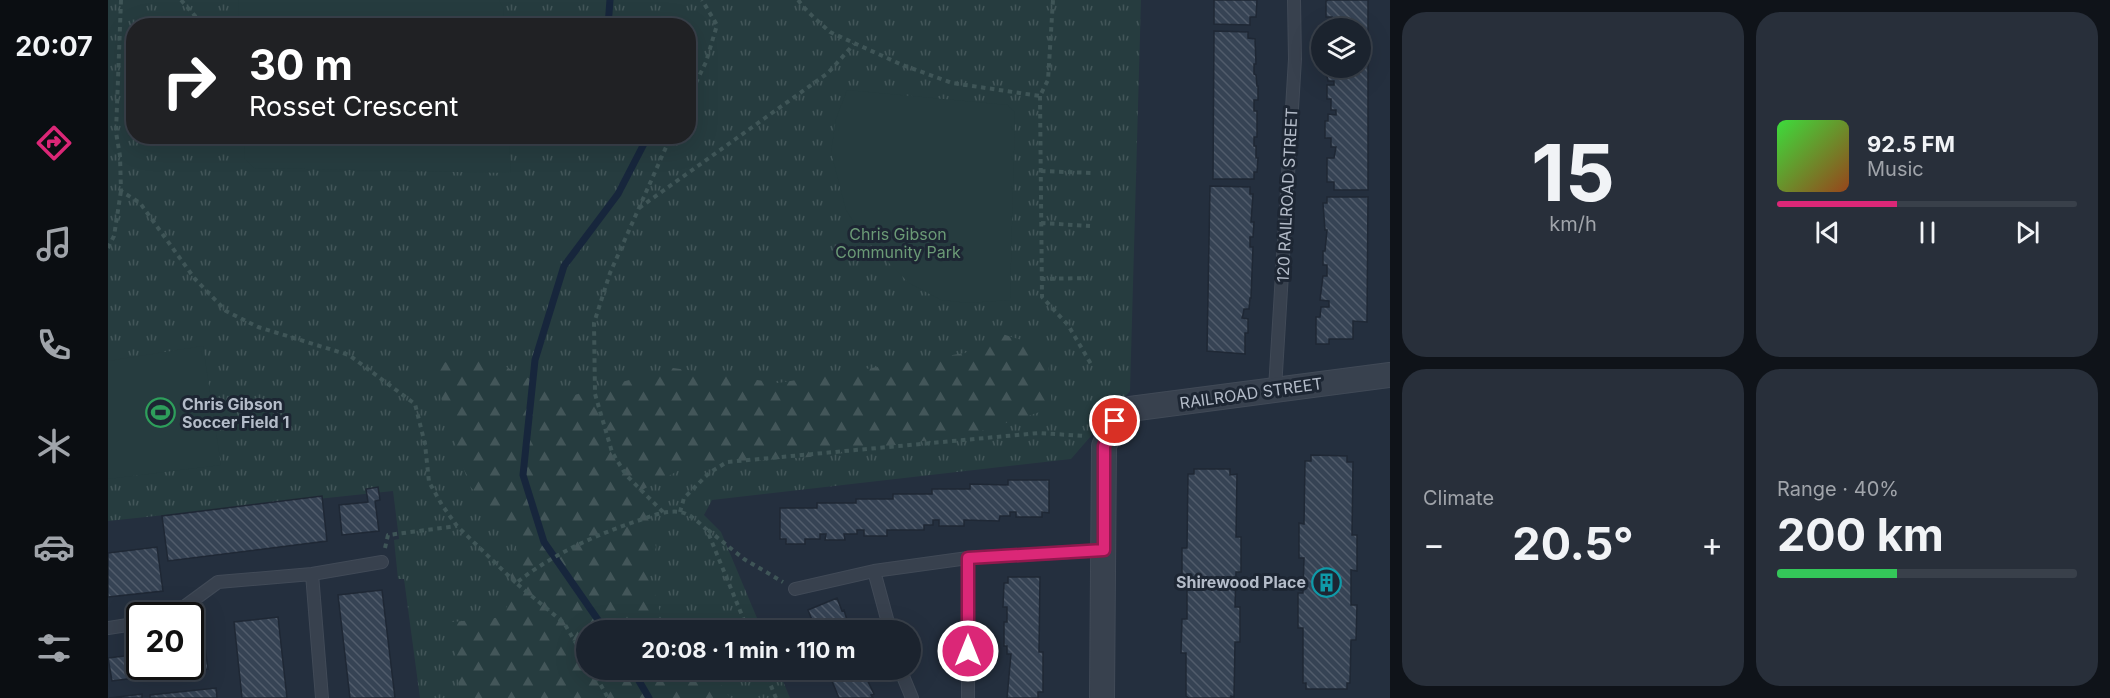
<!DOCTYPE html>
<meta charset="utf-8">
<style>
:root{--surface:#1b232e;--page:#282f3a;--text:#f1f3f6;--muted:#a0a4aa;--line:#39404a;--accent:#db2777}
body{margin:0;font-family:Inter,sans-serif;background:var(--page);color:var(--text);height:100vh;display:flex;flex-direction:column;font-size:22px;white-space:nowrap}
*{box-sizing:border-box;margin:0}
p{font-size:20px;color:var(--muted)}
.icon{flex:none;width:33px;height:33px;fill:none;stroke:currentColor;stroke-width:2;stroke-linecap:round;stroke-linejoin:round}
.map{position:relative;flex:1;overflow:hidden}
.panel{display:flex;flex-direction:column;gap:12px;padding:12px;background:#0f1319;width:720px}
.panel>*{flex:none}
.banner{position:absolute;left:18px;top:18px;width:570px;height:126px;border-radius:24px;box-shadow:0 6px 24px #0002,0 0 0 2px var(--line);background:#202124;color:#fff;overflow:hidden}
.buttons{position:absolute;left:1203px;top:18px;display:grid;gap:12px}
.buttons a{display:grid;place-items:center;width:60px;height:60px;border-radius:50%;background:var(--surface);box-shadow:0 6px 24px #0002,0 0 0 2px var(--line);font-size:30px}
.speed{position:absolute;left:18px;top:602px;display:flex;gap:12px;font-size:30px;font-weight:700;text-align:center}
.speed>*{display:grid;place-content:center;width:78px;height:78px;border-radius:50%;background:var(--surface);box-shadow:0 6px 24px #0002,0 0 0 2px var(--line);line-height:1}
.speed .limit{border:3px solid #111;border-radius:9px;background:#fff;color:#111}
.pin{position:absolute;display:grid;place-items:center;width:51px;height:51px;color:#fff;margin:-26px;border:3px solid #fff;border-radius:50%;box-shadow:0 2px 6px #0007}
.me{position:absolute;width:66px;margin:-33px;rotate:0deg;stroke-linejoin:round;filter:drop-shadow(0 0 4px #0008)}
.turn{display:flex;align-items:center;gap:21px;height:126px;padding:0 24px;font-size:27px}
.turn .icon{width:78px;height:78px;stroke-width:2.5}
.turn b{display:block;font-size:42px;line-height:51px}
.big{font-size:45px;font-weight:700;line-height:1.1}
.panel .widget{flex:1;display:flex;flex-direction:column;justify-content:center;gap:9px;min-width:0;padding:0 21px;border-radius:24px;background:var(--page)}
.panel .dial{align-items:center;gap:0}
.dial b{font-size:78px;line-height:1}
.song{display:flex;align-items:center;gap:18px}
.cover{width:72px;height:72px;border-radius:9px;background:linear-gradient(135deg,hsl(120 70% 55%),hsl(20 70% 35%))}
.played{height:6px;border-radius:3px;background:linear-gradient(90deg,var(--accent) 40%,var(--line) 40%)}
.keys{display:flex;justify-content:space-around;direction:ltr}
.heat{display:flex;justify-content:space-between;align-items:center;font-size:33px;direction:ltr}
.charge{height:9px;border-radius:4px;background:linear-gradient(90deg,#34c759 40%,var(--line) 0)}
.panel .tiles{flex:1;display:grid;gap:12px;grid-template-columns:repeat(2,1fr)}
.trip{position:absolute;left:468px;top:620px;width:345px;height:60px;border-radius:30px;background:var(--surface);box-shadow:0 6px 24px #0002,0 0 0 2px var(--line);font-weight:700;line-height:60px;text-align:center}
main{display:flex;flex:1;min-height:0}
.dock{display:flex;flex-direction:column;width:108px;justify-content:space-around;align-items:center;background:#0b0e12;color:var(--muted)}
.dock .icon{width:42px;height:42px}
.dock .current{color:var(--accent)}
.dock b{font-size:27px;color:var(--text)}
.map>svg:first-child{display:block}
.grass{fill:url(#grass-tufts);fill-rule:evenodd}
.forest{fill:url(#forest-firs)}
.pitch{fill:#263c3f}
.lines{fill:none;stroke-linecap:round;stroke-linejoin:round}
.stream{stroke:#17263c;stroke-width:7}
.building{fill:url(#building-back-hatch);stroke:#1f2835;stroke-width:1.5}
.service-casing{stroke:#414a57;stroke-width:14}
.minor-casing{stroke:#414a57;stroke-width:26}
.path{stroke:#3f5557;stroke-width:4;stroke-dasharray:4.5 4.5;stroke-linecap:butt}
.service{stroke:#38414e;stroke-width:12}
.minor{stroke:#38414e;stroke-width:24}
.route-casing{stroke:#8e194d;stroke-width:15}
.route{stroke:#db2777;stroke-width:10}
.labels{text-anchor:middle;stroke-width:6;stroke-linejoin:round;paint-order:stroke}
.street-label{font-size:16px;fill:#b4bcc9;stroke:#1d2633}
.park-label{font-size:16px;fill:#6b9a76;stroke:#1d2633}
.poi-label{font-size:16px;font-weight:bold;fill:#b4bcc9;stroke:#1d2633;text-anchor:start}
</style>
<main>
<nav class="dock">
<b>20:07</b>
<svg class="icon current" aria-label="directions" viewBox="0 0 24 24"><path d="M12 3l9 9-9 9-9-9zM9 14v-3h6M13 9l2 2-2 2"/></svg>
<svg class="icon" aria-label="music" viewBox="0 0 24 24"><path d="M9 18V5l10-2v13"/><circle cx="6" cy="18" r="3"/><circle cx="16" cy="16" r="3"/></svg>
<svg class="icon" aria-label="phone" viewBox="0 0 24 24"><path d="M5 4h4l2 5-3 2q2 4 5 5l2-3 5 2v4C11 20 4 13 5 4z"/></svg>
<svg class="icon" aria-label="climate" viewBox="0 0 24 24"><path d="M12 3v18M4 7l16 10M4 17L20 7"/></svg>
<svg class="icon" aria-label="car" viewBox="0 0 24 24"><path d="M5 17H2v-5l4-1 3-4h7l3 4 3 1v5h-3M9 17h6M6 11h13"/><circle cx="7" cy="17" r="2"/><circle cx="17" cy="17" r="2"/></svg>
<svg class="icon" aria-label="filters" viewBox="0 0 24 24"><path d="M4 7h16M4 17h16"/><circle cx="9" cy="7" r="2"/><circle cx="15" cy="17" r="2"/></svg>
</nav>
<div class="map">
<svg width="1282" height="698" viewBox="0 0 1282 698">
<defs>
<pattern id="grass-tufts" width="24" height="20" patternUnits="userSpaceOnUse" patternTransform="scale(1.5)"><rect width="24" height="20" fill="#263c3f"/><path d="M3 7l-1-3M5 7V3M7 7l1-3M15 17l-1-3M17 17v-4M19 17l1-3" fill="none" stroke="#435659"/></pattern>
<pattern id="forest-firs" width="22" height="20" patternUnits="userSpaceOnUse" patternTransform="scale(1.5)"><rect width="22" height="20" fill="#263c3f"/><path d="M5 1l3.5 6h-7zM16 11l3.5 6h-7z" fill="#435659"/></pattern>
<pattern id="building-back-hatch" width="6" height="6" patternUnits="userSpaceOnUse" patternTransform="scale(1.5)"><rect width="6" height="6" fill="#364354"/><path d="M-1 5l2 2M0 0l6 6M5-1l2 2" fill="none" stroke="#515c6b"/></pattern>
</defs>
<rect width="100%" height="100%" fill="#242f3e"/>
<path class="grass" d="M0,0H1033L1022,391L963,459L604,500L596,515L613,532L654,630H478V669H670L682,698H312L296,579H290L286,540L291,539L285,491L0,521ZM26,26H580V136H26Z"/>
<path class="forest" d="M888,332L939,348L944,408L867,433L716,456L581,465L532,491L535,495L548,547L541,573L557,630H478V669H602L622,698H352L344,622L397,617L409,542L361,485L322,363L384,360L459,397L565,368L670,383L857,353Z"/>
<path class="pitch" d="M130,0H391L395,8L396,25H131Z
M739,90L900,105L907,113L902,300L861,303L833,300L801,283L756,238L738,210L723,152L728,119Z
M136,137H401L403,173L146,168L137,159Z
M95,346L113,465L0,479V361Z"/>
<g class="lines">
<path class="stream" d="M500,26L502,0
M497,630L436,542L415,475L427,360L456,266L510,194L540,136
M524,669L541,698"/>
</g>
<path class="building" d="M1106,0H1149L1148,17H1142V25L1106,24Z
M1220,0H1260V35H1252V28L1224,27V17H1218V1Z
M1106,31L1140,32V38L1147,39L1148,64H1146V74L1148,75L1149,86H1150V100H1146V111H1149V137H1146V146H1148V158H1150L1149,172H1146V179H1105Z
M1252,43H1260V190H1226V182H1219V158H1226L1228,147H1223V138H1217V121H1220V114L1228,115V110H1223V99H1219V85H1226V81H1220L1217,68H1252Z
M1102,186L1142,187V194H1145L1143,222H1146L1145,237H1142V247H1145L1143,298H1142L1141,309H1136L1135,315L1134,318L1140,319V333H1137V354L1099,351Z
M1219,197H1260L1259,322L1245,321V339H1221V344H1208V317H1212L1213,307H1221V301L1212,300L1215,276H1219V265H1215V251H1217L1219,230H1217L1215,203H1219Z
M1203,455L1239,456V462H1245L1244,535H1249V571L1243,570V605H1249L1248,640H1243L1242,683H1239V689H1198V683H1195V628H1190V593H1195L1196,558H1191V523L1196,524L1197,461H1203Z
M1086,469H1122V475L1129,474L1128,537H1133V572H1128L1127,607H1132V642H1127L1126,697L1123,696V698H1081L1078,696V653H1073L1074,619H1079V583H1074V548H1079L1080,474H1086Z
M900,480H941V513L934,512V517H908V512H902V516H892L891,521L856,520V526H831V520H825V525H816V530H779V536H756V530H749V534H736L737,540H717L718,534H712V539H697V544H678V539H672V508H709V503H748V499H785V494H824V489H862V484L900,485Z
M270,487L272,500L267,501L271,531L234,535L231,505L260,502L258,489Z
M214,496L219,541L60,561L54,516Z
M49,547L55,591L0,597V553Z
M900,577H932L931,652H935V692H930V698H899L903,654H899V646H896V622H899V607H895L896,583H900Z
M274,590L287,698H242L230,595Z
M729,598L734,611L736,610L742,630H708L700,610Z
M170,617L179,698H134L126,622Z
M97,647L100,669L76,672L75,666H82V649Z
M24,655L27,678L4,681L0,658Z
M44,666H68L69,673L46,676Z
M719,669H754L766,694L763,695L765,698H731Z
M108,688L109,698H42V695Z
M34,694V698H1Z"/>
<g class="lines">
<defs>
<path id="service" d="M1167,389L1187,59L1186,0
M766,571L782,630
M204,574L214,698
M687,589L766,571L860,558L996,550
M65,615L110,582L204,574L274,562
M0,628L32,623
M792,669L804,698
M860,698V558"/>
<path id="minor" d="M994,698L996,446L1007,421L1022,409L1282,375"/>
</defs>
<use href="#service" class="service-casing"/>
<use href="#minor" class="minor-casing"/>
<path class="path" d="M13,0L8,132L12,156L13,191L32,203L87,279L118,311L150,327L241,355L307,404L317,444L321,482L334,505L349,526L408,583
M73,0L96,26
M690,0L700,12L722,32L792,64L844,83L932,96L940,80L945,0
M932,96L934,297L960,325L983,364
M580,99L598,62L609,25L594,0
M933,171L983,173
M531,208L720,73L746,44
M933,223L982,226
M0,248L6,236L13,191
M933,279L980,278
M555,512L518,475L504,452L487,394L486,323L502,273L563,136
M572,512L576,498L601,473L619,462L931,433L977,436
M600,530L636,559L675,582
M277,548L280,535L349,526
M478,660L456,623L408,583C445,554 487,535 532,520C544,516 558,510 572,512C583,514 591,523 599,530L640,630
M484,669L500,698
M656,669L668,698"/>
<use href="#service" class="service"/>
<use href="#minor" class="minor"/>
</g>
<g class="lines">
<defs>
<path id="route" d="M860,651V558L996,550V446L1007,421"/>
</defs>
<use href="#route" class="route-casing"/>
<use href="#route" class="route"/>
</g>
<defs>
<symbol id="stadium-ring" viewBox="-11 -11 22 22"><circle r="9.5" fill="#1d2633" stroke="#2e9e5b" stroke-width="1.5"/><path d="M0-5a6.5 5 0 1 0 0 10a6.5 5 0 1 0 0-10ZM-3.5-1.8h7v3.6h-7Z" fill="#2e9e5b"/></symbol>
<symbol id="building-ring" viewBox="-11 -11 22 22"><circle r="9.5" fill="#1d2633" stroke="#0f9aa8" stroke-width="1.5"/><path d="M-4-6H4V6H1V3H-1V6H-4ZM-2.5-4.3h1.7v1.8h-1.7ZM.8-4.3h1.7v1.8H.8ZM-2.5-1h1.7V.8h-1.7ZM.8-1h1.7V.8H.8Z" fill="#0f9aa8"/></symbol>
</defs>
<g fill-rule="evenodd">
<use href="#stadium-ring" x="36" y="396" width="33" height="33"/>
<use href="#building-ring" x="1202" y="566" width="33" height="33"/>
</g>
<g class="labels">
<g class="street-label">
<text transform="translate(1179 195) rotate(-87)" y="6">120 RAILROAD STREET</text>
<text transform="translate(1143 393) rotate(-8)" y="6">RAILROAD STREET</text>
</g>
<g class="park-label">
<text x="790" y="240">Chris Gibson<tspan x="790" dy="18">Community Park</tspan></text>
</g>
<g class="poi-label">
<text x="74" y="410">Chris Gibson<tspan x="74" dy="18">Soccer Field 1</tspan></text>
<text x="1198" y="588" text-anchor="end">Shirewood Place</text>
</g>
</g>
</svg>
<div class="buttons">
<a><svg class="icon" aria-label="layers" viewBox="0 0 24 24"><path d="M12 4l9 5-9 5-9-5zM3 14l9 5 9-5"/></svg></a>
</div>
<div class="speed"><div class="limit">20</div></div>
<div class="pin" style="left:1007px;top:421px;background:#d93025"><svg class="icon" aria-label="arrive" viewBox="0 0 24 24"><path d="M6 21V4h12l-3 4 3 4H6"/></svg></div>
<svg class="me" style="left:860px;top:651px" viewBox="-20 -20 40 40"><circle r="17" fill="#db2777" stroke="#fff" stroke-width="3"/><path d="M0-11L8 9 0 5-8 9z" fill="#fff"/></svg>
<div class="trip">20:08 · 1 min · 110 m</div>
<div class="banner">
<div class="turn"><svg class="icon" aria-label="right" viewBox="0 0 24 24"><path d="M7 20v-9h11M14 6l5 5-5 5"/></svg><div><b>30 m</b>Rosset Crescent</div></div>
</div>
</div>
<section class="panel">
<div class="tiles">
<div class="widget dial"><b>15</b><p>km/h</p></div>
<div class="widget">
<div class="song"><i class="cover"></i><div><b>92.5 FM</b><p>Music</p></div></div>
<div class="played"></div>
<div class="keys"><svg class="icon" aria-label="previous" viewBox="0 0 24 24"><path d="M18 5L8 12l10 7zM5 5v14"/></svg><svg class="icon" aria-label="pause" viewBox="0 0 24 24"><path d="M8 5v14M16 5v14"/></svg><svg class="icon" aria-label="next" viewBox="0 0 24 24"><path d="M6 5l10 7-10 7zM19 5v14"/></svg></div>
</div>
<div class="widget"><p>Climate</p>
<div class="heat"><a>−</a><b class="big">20.5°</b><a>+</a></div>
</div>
<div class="widget"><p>Range · 40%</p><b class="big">200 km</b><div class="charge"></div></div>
</div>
</section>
</main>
